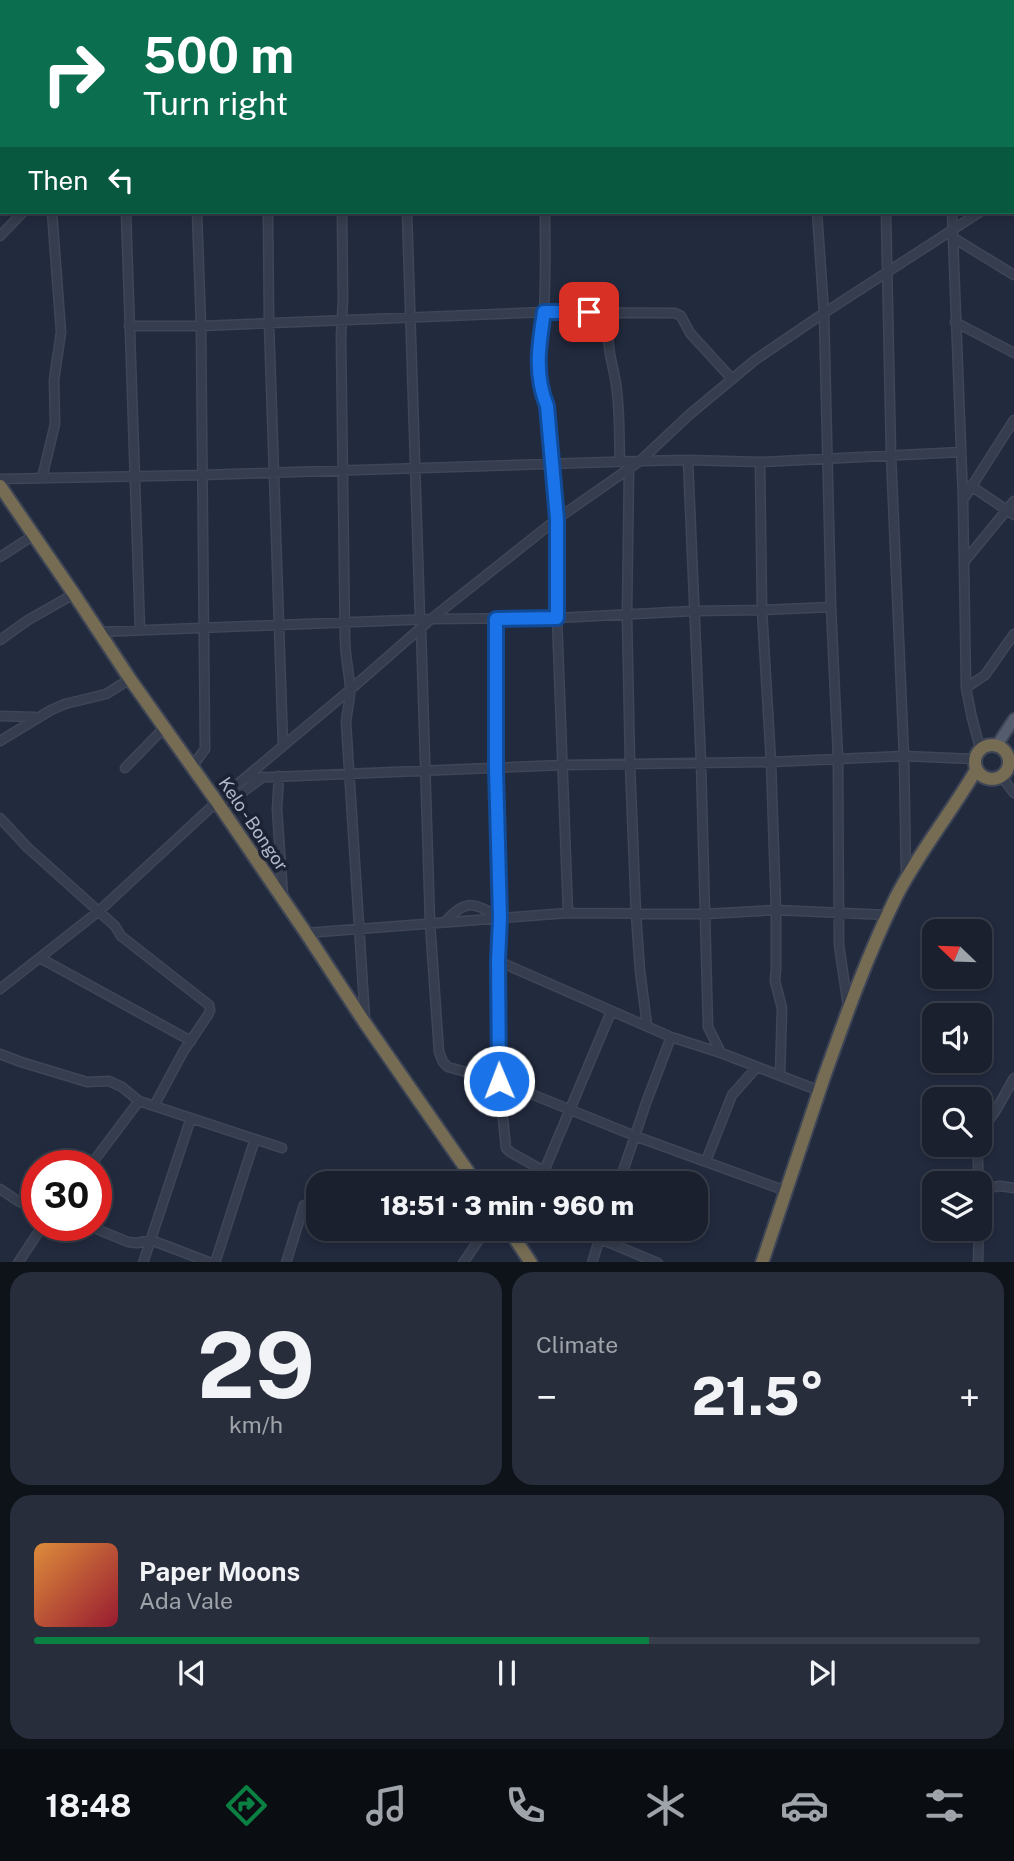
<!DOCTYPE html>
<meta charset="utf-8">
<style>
:root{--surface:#1a202e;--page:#272d3a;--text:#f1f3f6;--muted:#9fa3aa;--line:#383e4a;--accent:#0b8043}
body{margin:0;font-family:"Public Sans",sans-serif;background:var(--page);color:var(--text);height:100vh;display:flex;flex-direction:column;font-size:26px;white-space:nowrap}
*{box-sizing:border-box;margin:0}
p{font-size:23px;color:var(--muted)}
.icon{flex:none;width:38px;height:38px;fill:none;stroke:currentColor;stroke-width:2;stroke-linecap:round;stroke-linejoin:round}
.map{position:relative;height:1262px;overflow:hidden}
.side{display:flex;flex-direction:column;gap:10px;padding:10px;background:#0e1219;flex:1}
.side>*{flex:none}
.hud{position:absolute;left:0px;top:0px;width:1015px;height:214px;box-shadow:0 4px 10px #0003,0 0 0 2px var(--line);background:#0b6e4f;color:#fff;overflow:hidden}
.needle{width:46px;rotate:293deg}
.controls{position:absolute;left:922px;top:919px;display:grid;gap:14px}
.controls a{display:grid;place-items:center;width:70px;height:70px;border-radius:14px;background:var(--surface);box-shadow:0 4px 10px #0003,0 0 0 2px var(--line);font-size:35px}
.speed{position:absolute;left:21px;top:1150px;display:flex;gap:14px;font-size:35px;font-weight:700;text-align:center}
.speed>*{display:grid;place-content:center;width:91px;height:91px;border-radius:50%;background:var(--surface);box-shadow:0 4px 10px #0003,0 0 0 2px var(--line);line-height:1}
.speed .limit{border:10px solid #d22;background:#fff;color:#111}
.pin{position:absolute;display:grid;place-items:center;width:60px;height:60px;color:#fff;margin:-30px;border-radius:14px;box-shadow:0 4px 10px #0006}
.me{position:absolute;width:77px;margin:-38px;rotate:359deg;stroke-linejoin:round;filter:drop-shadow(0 0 5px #0008)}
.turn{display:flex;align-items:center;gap:24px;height:147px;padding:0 28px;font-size:32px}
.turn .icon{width:91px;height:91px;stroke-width:2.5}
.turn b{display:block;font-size:49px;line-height:60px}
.then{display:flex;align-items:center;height:66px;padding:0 28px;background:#0003;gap:14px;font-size:26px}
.big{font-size:52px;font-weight:800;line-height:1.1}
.side .tile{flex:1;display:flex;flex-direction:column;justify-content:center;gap:10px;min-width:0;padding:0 24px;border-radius:21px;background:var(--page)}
.side .dial{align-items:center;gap:0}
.dial b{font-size:91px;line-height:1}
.song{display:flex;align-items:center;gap:21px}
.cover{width:84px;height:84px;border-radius:10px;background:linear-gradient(135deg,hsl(30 70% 55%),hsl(350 70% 35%))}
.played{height:7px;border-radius:4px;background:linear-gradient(90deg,var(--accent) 65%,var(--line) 65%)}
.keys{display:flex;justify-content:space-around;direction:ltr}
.heat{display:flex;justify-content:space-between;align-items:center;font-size:38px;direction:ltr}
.side .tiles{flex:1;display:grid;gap:10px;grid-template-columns:1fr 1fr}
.tile:last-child{grid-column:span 2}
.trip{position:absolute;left:306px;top:1171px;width:402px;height:70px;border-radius:21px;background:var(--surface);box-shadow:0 4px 10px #0003,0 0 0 2px var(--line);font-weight:800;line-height:70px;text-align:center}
.tabs{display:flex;height:112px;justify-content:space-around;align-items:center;background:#0a0d12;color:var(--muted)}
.tabs .icon{width:49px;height:49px}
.tabs .active{color:var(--accent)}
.tabs b{font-size:32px;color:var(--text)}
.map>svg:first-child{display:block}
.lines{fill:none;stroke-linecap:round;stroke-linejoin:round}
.minor-casing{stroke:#3f4657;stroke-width:11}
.major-casing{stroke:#3f4657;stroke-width:14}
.highway-casing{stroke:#3e4556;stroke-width:16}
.minor{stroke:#363d4e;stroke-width:8}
.major{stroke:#545c6e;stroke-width:10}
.highway{stroke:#756c53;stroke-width:12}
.route-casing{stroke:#114b97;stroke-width:18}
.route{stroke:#1a73e8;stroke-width:12}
.labels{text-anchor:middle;stroke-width:7;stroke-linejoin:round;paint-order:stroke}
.street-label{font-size:18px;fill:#b2b8c9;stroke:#1b2233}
</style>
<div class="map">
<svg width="1014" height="1263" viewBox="0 0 1014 1263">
<rect width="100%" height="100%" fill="#222a3e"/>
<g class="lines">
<defs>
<path id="minor" d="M123,0V2
M262,0V2
M325,0V2
M676,0V2
M812,0V2
M877,0V2
M947,0V2
M188,2V0
M401,2V0
M1013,38L1014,36
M1013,50L1014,51
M0,97H2
M1013,108L1014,107
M1013,114L1014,115
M1013,191L1014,190
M0,203H2
M126,212L140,630
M268,212L269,323L283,746
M342,212L343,299L341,336L345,639C345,655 349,671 350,687C351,696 347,711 346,722L365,1019
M407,212L420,619
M545,212C545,244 546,277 544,310C542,346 533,370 547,406L557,519V618L568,913
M817,212L824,313L831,607L838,758L839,945L848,1006
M886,212L891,455L904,756L906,875
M952,212L963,500L966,688L972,718L980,748
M0,236L23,212
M952,237L1014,275
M612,312C604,345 611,353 616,384C620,409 619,436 620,462
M955,322L1014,353
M129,326H201L544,312L675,313L681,316L690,333L732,379
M688,460L701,763L708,1027L721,1053
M760,462L762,610L771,762L776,910V968L775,981L782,1008L780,1076
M629,469L627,615L630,764L636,914L640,971L647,1025
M42,478L55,424L54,380L61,332L52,212
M0,479L202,475L640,461L688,460L760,462L961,452
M971,486L1014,515
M963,500L1014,420
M0,557L34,535
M964,562L1014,501
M496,619V769L500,918L498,961L499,1081L506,1148L510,1152L544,1171
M421,629L430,923L439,1052L443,1062L448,1067L499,1081L635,1136L786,1191
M98,632L431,619L557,618L693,611L762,610L831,607
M0,640L28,620L74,594
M966,688L985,675L1014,634
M0,716L35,717
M0,741L51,710L65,704L106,694L130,679
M192,767L205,749L201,326L197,212
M125,768L164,728
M279,776L277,809L283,896
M1001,776L1014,793
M247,778L563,765L771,762L904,756L975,759
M221,808L263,777
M0,818L27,847L115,926L121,936L209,1005L210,1010L208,1015L183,1052L154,1106
M445,922C466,898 475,903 500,918
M306,933L568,913L705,914L776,910L887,915
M40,958L191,1041
M498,961L671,1037L721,1053L820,1091
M0,989L99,911L221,798L351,689L431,619L557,519L640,461L689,415L755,360L824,313L980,212
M0,1054L21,1062L87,1082L109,1081L122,1087L139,1101L282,1148
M980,1133L996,1110L1014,1078
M977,1144L979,1183
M706,1161L732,1095L757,1067
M90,1166L139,1101
M539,1183L611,1012
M619,1183L646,1103L671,1037
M0,1189L18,1201L37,1210
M980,1189L1000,1186L1014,1188
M87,1225L128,1242L137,1243L151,1240L211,1263
M574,1228L658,1263
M18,1263L43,1225
M143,1263L191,1118
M215,1263L255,1139
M286,1263L304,1205
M463,1263L487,1228
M592,1263L603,1228
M978,1263L979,1228"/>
<path id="major" d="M997,745L1014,719"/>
<path id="highway" d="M0,486L74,594L130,679L217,802L306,933L365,1023L476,1183
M975 762a17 17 0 1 1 34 0a17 17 0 1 1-34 0Z
M508,1228L531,1263
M762,1263C782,1202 803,1141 823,1080C845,1018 867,956 896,897C919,852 951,813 976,770"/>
</defs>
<use href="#minor" class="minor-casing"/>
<use href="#major" class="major-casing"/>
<use href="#highway" class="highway-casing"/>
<use href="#minor" class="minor"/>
<use href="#major" class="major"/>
<use href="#highway" class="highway"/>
</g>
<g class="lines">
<defs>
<path id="route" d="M499,1081L498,961L500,918L496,769V619L557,618V519L547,406C534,374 539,344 544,312H589"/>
</defs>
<use href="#route" class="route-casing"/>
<use href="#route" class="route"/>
</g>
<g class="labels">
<g class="street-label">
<text transform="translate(253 824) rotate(56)" y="6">Kelo - Bongor</text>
</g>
</g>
</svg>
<div class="controls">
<a><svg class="needle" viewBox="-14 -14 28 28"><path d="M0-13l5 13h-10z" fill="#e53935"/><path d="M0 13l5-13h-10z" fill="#9fa3aa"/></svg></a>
<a><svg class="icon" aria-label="sound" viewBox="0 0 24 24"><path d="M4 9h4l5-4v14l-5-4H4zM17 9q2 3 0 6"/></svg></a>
<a><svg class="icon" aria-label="search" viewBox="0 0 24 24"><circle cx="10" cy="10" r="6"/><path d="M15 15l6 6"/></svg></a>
<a><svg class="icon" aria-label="layers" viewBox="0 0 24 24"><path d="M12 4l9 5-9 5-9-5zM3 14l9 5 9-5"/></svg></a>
</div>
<div class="speed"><div class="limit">30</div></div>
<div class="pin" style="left:589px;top:312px;background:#d93025"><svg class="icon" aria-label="arrive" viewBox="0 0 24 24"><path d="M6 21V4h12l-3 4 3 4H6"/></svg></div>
<svg class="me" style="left:499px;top:1081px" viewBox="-20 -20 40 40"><circle r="17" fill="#1a73e8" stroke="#fff" stroke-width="3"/><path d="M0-11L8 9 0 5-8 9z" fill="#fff"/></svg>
<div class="trip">18:51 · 3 min · 960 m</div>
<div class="hud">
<div class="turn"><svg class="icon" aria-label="right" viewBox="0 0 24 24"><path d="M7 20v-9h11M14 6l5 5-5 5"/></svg><div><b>500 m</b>Turn right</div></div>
<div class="then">Then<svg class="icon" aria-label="left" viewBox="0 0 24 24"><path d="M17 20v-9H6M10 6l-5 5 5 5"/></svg></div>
</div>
</div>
<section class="side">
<div class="tiles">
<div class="tile dial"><b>29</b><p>km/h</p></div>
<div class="tile"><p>Climate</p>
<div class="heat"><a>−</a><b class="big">21.5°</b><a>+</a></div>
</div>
<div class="tile">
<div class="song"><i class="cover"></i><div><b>Paper Moons</b><p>Ada Vale</p></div></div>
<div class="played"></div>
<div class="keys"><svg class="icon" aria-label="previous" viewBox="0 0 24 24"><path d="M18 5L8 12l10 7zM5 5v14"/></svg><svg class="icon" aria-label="pause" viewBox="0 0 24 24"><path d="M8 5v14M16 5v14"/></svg><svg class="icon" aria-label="next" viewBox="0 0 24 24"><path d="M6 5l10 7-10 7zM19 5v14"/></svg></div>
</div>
</div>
</section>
<nav class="tabs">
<b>18:48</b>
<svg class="icon active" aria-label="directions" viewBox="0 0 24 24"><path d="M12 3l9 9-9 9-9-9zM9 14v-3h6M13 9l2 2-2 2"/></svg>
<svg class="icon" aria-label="music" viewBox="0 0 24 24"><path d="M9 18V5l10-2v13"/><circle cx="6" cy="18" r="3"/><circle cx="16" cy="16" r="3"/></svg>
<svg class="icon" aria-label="phone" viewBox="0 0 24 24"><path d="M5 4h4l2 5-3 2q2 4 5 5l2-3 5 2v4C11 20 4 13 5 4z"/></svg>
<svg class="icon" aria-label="climate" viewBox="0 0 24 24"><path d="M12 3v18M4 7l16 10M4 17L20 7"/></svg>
<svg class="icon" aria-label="car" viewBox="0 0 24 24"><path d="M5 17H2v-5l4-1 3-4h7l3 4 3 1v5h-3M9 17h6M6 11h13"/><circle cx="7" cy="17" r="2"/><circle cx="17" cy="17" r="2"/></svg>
<svg class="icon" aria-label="filters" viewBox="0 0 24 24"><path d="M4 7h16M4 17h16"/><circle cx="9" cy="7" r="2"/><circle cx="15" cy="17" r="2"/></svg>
</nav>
